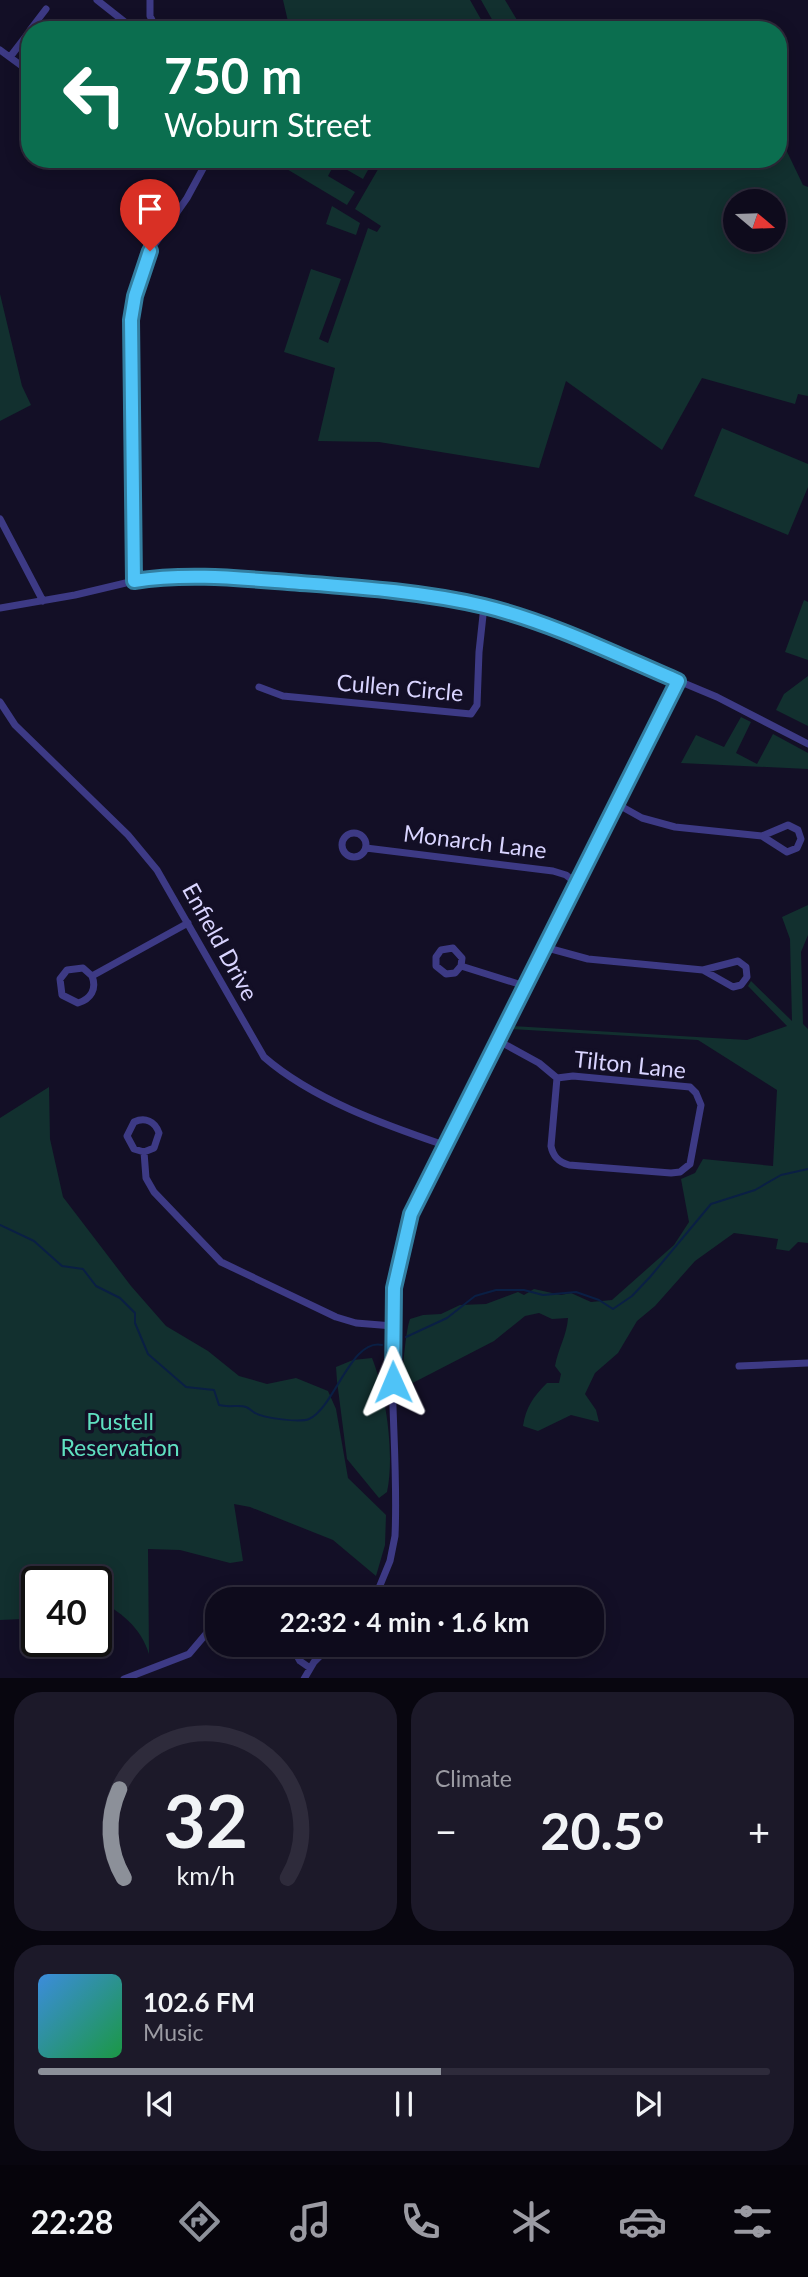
<!DOCTYPE html>
<meta charset="utf-8">
<style>
:root{--surface:#0e0b1c;--page:#1c1929;--text:#f1f3f6;--muted:#9b9ba3;--line:#2e2b3b;--accent:#8c9099}
body{margin:0;font-family:Lato,sans-serif;background:var(--page);color:var(--text);height:100vh;display:flex;flex-direction:column;font-size:26px;white-space:nowrap}
*{box-sizing:border-box;margin:0}
p{font-size:23px;color:var(--muted)}
.icon{flex:none;width:38px;height:38px;fill:none;stroke:currentColor;stroke-width:2;stroke-linecap:round;stroke-linejoin:round}
.map{position:relative;height:1678px;overflow:hidden}
.panel{display:flex;flex-direction:column;gap:14px;padding:14px;background:#08060f;flex:1}
.panel>*{flex:none}
.guide{position:absolute;left:21px;top:21px;width:766px;height:147px;border-radius:28px;box-shadow:0 4px 18px #0003,0 0 0 2px var(--line);background:#0b6e4f;color:#fff;overflow:hidden}
.needle{width:46px;rotate:109deg}
.tools{position:absolute;left:723px;top:189px;display:grid;gap:14px}
.tools a{display:grid;place-items:center;width:63px;height:63px;border-radius:50%;background:var(--surface);box-shadow:0 4px 18px #0003,0 0 0 2px var(--line);font-size:35px}
.speed{position:absolute;left:21px;top:1566px;display:flex;gap:14px;font-size:35px;font-weight:700;text-align:center}
.speed>*{display:grid;place-content:center;width:91px;height:91px;border-radius:50%;background:var(--surface);box-shadow:0 4px 18px #0003,0 0 0 2px var(--line);line-height:1}
.speed .limit{border:4px solid #111;border-radius:10px;background:#fff;color:#111}
.pin{position:absolute;display:grid;place-items:center;width:60px;height:60px;color:#fff;margin:-72px -30px;border-radius:50% 50% 50% 0;rotate:-45deg;box-shadow:0 0 7px #0007}
.pin .icon{rotate:45deg}
.me{position:absolute;width:77px;margin:-38px;rotate:359deg;stroke-linejoin:round;filter:drop-shadow(0 0 5px #0008)}
.turn{display:flex;align-items:center;gap:24px;height:147px;padding:0 28px;font-size:32px}
.turn .icon{width:91px;height:91px;stroke-width:2.5}
.turn b{display:block;font-size:49px;line-height:60px}
.big{font-size:52px;font-weight:700;line-height:1.1}
.panel .widget{flex:1;display:flex;flex-direction:column;justify-content:center;gap:10px;min-width:0;padding:0 24px;border-radius:28px;background:var(--page)}
.panel .dial{align-items:center;gap:0}
.dial svg{height:182px;overflow:visible;fill:none;stroke:var(--line);stroke-width:7;stroke-linecap:round;text-anchor:middle}
.dial text{fill:var(--text);stroke:none}
.song{display:flex;align-items:center;gap:21px}
.cover{width:84px;height:84px;border-radius:10px;background:linear-gradient(135deg,hsl(210 70% 55%),hsl(140 70% 35%))}
.played{height:7px;border-radius:4px;background:linear-gradient(90deg,var(--accent) 55%,var(--line) 55%)}
.keys{display:flex;justify-content:space-around;direction:ltr}
.heat{display:flex;justify-content:space-between;align-items:center;font-size:38px;direction:ltr}
.panel .tiles{flex:1;display:grid;gap:14px;grid-template-columns:1fr 1fr}
.widget:last-child{grid-column:span 2}
.trip{position:absolute;left:205px;top:1587px;width:399px;height:70px;border-radius:28px;background:var(--surface);box-shadow:0 4px 18px #0003,0 0 0 2px var(--line);font-weight:700;line-height:70px;text-align:center}
.menu{display:flex;height:112px;justify-content:space-around;align-items:center;background:#06040b;color:var(--muted)}
.menu .icon{width:49px;height:49px}
.menu .current{color:var(--accent)}
.menu b{font-size:32px;color:var(--text)}
.map>svg:first-child{display:block}
.green{fill:#12302f;fill-rule:evenodd}
.lines{fill:none;stroke-linecap:round;stroke-linejoin:round}
.stream{stroke:#0a1f44;stroke-width:2}
.minor{stroke:#3d3a85;stroke-width:7}
.route-casing{stroke:#337fa1;stroke-width:18}
.route{stroke:#4fc3f7;stroke-width:12}
.labels{text-anchor:middle;stroke-width:7;stroke-linejoin:round;paint-order:stroke}
.street-label{font-size:23px;fill:#d9d4ff;stroke:#130f26}
.park-label{font-size:23px;fill:#5fe0c0;stroke:#130f26}
</style>
<div class="map">
<svg width="808" height="1679" viewBox="0 0 808 1679">
<rect width="100%" height="100%" fill="#130f26"/>
<path class="green" d="M283,0H470L487,30H431L424,20L409,30H290Z
M481,0H505L523,30H498Z
M779,135L803,185L808,187V396L798,394L795,404L702,378L662,450L566,381L539,468L379,442L318,441L335,368L284,352L311,269L341,279L319,339L328,343L368,228L377,232L381,226L355,209L384,159H779ZM735,201H774V240H735Z
M270,159H374L363,179L335,163L328,176L355,192L347,205Z
M332,206L360,223L356,235L326,224Z
M0,294L22,386L31,405L0,421Z
M722,428L808,464V487L788,535L694,496Z
M804,600L808,602V660L785,652Z
M808,676V726L776,710L784,694Z
M741,717L751,722L736,753L757,764L773,734L808,753V769L681,763L696,735L724,747Z
M808,905V935L801,952L803,1024L808,1029V1243L798,1242L789,1251L776,1249L778,1239L734,1233L695,1261L655,1306L637,1321L618,1353L595,1373L585,1394L596,1410L599,1422L571,1415L538,1431L523,1426C526,1407 533,1397 547,1383H559L561,1374L555,1366C558,1349 567,1335 568,1318L552,1319L539,1313L525,1316L494,1341L403,1388C401,1378 406,1329 410,1319L423,1315L441,1314L460,1305L486,1304L518,1292L524,1295L534,1289L561,1295L571,1293L591,1302L612,1300L674,1245L689,1222L681,1179L695,1173L703,1159L773,1166L777,1090L698,1040L511,1029L512,1026L747,1040L787,1026L748,986L751,981L792,1021L790,939L782,917Z
M49,1087L50,1139L63,1197L131,1286L166,1326L208,1351L239,1376L267,1384L296,1378L328,1391L336,1409L348,1478L386,1515L385,1545L376,1576L333,1540L250,1507L234,1504L243,1561L230,1563L180,1550L148,1549L149,1654C141,1627 120,1611 96,1599V1582H37V1621L23,1613V1619L0,1620V1118Z
M372,1358C386,1393 395,1454 387,1492L379,1498L347,1459L337,1381L336,1367L353,1360Z"/>
<g class="lines">
<path class="stream" d="M0,1225L34,1241L62,1266L83,1269L96,1286L120,1298L135,1313V1323L148,1354L186,1387L214,1390L219,1405C230,1408 239,1404 246,1407C249,1408 253,1412 255,1413C264,1418 300,1423 309,1419C335,1407 351,1338 382,1345
M406,1337L447,1318L475,1296L496,1290H524L543,1295L576,1292L599,1300L613,1309L632,1296L650,1277L711,1204L755,1190L781,1175L808,1169"/>
<path class="minor" d="M97,0L135,30
M150,0V16L157,30
M30,30L46,9
M0,50L30,72
M10,57L30,31
M201,159L210,164L218,159
M0,519L43,601
M134,581L130,348L133,307L150,251L187,198L206,163
M0,608L75,595L134,581L189,575L377,589L455,600L509,613L576,638L717,697L808,744
M259,687L283,696L471,714L477,705L479,652L484,606
M0,702L15,725L128,835L157,870L264,1057C312,1099 385,1125 444,1145
M617,804L642,818L675,827L762,836L787,852L797,848L801,839L798,830L788,825L762,836
M342 845a12 12 0 1 1 24 0a12 12 0 1 1-24 0Z
M366,848L553,871L566,875L576,883
M544,947L588,959L703,970L733,987L741,985L747,977L746,967L738,961L703,970
M461,966L462,958L453,948L441,950L436,957V966L446,974L455,973L461,966L525,986
M92,976C97,989 91,999 78,1003L62,995L60,979L67,970L83,968L92,976L188,923
M497,1040L539,1063L557,1078L573,1076L690,1087L696,1093L701,1105L690,1164L680,1172L671,1173L569,1165C559,1162 553,1157 551,1146L557,1078
M144,1152L134,1149L127,1136L134,1122C145,1117 155,1121 159,1133L154,1148L144,1152L146,1178L154,1192L221,1262L336,1317L356,1323L393,1326
M739,1366L808,1363
M374,1600L390,1561L395,1536C400,1429 377,1318 410,1214L678,681
M291,1645L300,1661L310,1668
M124,1679L189,1654L217,1621
M304,1679L314,1662L331,1645"/>
</g>
<g class="lines">
<defs>
<path id="route" d="M150,251L135,296L131,320L134,581C186,573 236,578 288,582C353,587 420,591 484,606C550,622 615,654 678,681L411,1214L394,1288L393,1382"/>
</defs>
<use href="#route" class="route-casing"/>
<use href="#route" class="route"/>
</g>
<g class="labels">
<g class="street-label">
<text transform="translate(400 688) rotate(5)" y="8">Cullen Circle</text>
<text transform="translate(475 842) rotate(7)" y="8">Monarch Lane</text>
<text transform="translate(220 942) rotate(61)" y="8">Enfield Drive</text>
<text transform="translate(630 1065) rotate(6)" y="8">Tilton Lane</text>
</g>
<g class="park-label">
<text x="120" y="1430">Pustell<tspan x="120" dy="26">Reservation</tspan></text>
</g>
</g>
</svg>
<div class="tools">
<a><svg class="needle" viewBox="-14 -14 28 28"><path d="M0-13l5 13h-10z" fill="#e53935"/><path d="M0 13l5-13h-10z" fill="#9b9ba3"/></svg></a>
</div>
<div class="speed"><div class="limit">40</div></div>
<div class="pin" style="left:150px;top:251px;background:#d93025"><svg class="icon" aria-label="arrive" viewBox="0 0 24 24"><path d="M6 21V4h12l-3 4 3 4H6"/></svg></div>
<svg class="me" style="left:393px;top:1382px" viewBox="-20 -20 40 40"><path d="M0-17L14 15 0 8-14 15z" fill="#4fc3f7" stroke="#fff" stroke-width="4"/></svg>
<div class="trip">22:32 · 4 min · 1.6 km</div>
<div class="guide">
<div class="turn"><svg class="icon" aria-label="left" viewBox="0 0 24 24"><path d="M17 20v-9H6M10 6l-5 5 5 5"/></svg><div><b>750 m</b>Woburn Street</div></div>
</div>
</div>
<section class="panel">
<div class="tiles">
<div class="widget dial"><svg viewBox="0 0 100 80">
<path d="M14 69A42 42 0 1 1 86 69"/>
<path d="M14 69A42 42 0 0 1 12 30" stroke="#8c9099"/>
<text x="50" y="56" font-size="32" font-weight="700">32</text>
<text x="50" y="72" font-size="11">km/h</text>
</svg></div>
<div class="widget"><p>Climate</p>
<div class="heat"><a>−</a><b class="big">20.5°</b><a>+</a></div>
</div>
<div class="widget">
<div class="song"><i class="cover"></i><div><b>102.6 FM</b><p>Music</p></div></div>
<div class="played"></div>
<div class="keys"><svg class="icon" aria-label="previous" viewBox="0 0 24 24"><path d="M18 5L8 12l10 7zM5 5v14"/></svg><svg class="icon" aria-label="pause" viewBox="0 0 24 24"><path d="M8 5v14M16 5v14"/></svg><svg class="icon" aria-label="next" viewBox="0 0 24 24"><path d="M6 5l10 7-10 7zM19 5v14"/></svg></div>
</div>
</div>
</section>
<nav class="menu">
<b>22:28</b>
<svg class="icon current" aria-label="directions" viewBox="0 0 24 24"><path d="M12 3l9 9-9 9-9-9zM9 14v-3h6M13 9l2 2-2 2"/></svg>
<svg class="icon" aria-label="music" viewBox="0 0 24 24"><path d="M9 18V5l10-2v13"/><circle cx="6" cy="18" r="3"/><circle cx="16" cy="16" r="3"/></svg>
<svg class="icon" aria-label="phone" viewBox="0 0 24 24"><path d="M5 4h4l2 5-3 2q2 4 5 5l2-3 5 2v4C11 20 4 13 5 4z"/></svg>
<svg class="icon" aria-label="climate" viewBox="0 0 24 24"><path d="M12 3v18M4 7l16 10M4 17L20 7"/></svg>
<svg class="icon" aria-label="car" viewBox="0 0 24 24"><path d="M5 17H2v-5l4-1 3-4h7l3 4 3 1v5h-3M9 17h6M6 11h13"/><circle cx="7" cy="17" r="2"/><circle cx="17" cy="17" r="2"/></svg>
<svg class="icon" aria-label="filters" viewBox="0 0 24 24"><path d="M4 7h16M4 17h16"/><circle cx="9" cy="7" r="2"/><circle cx="15" cy="17" r="2"/></svg>
</nav>
